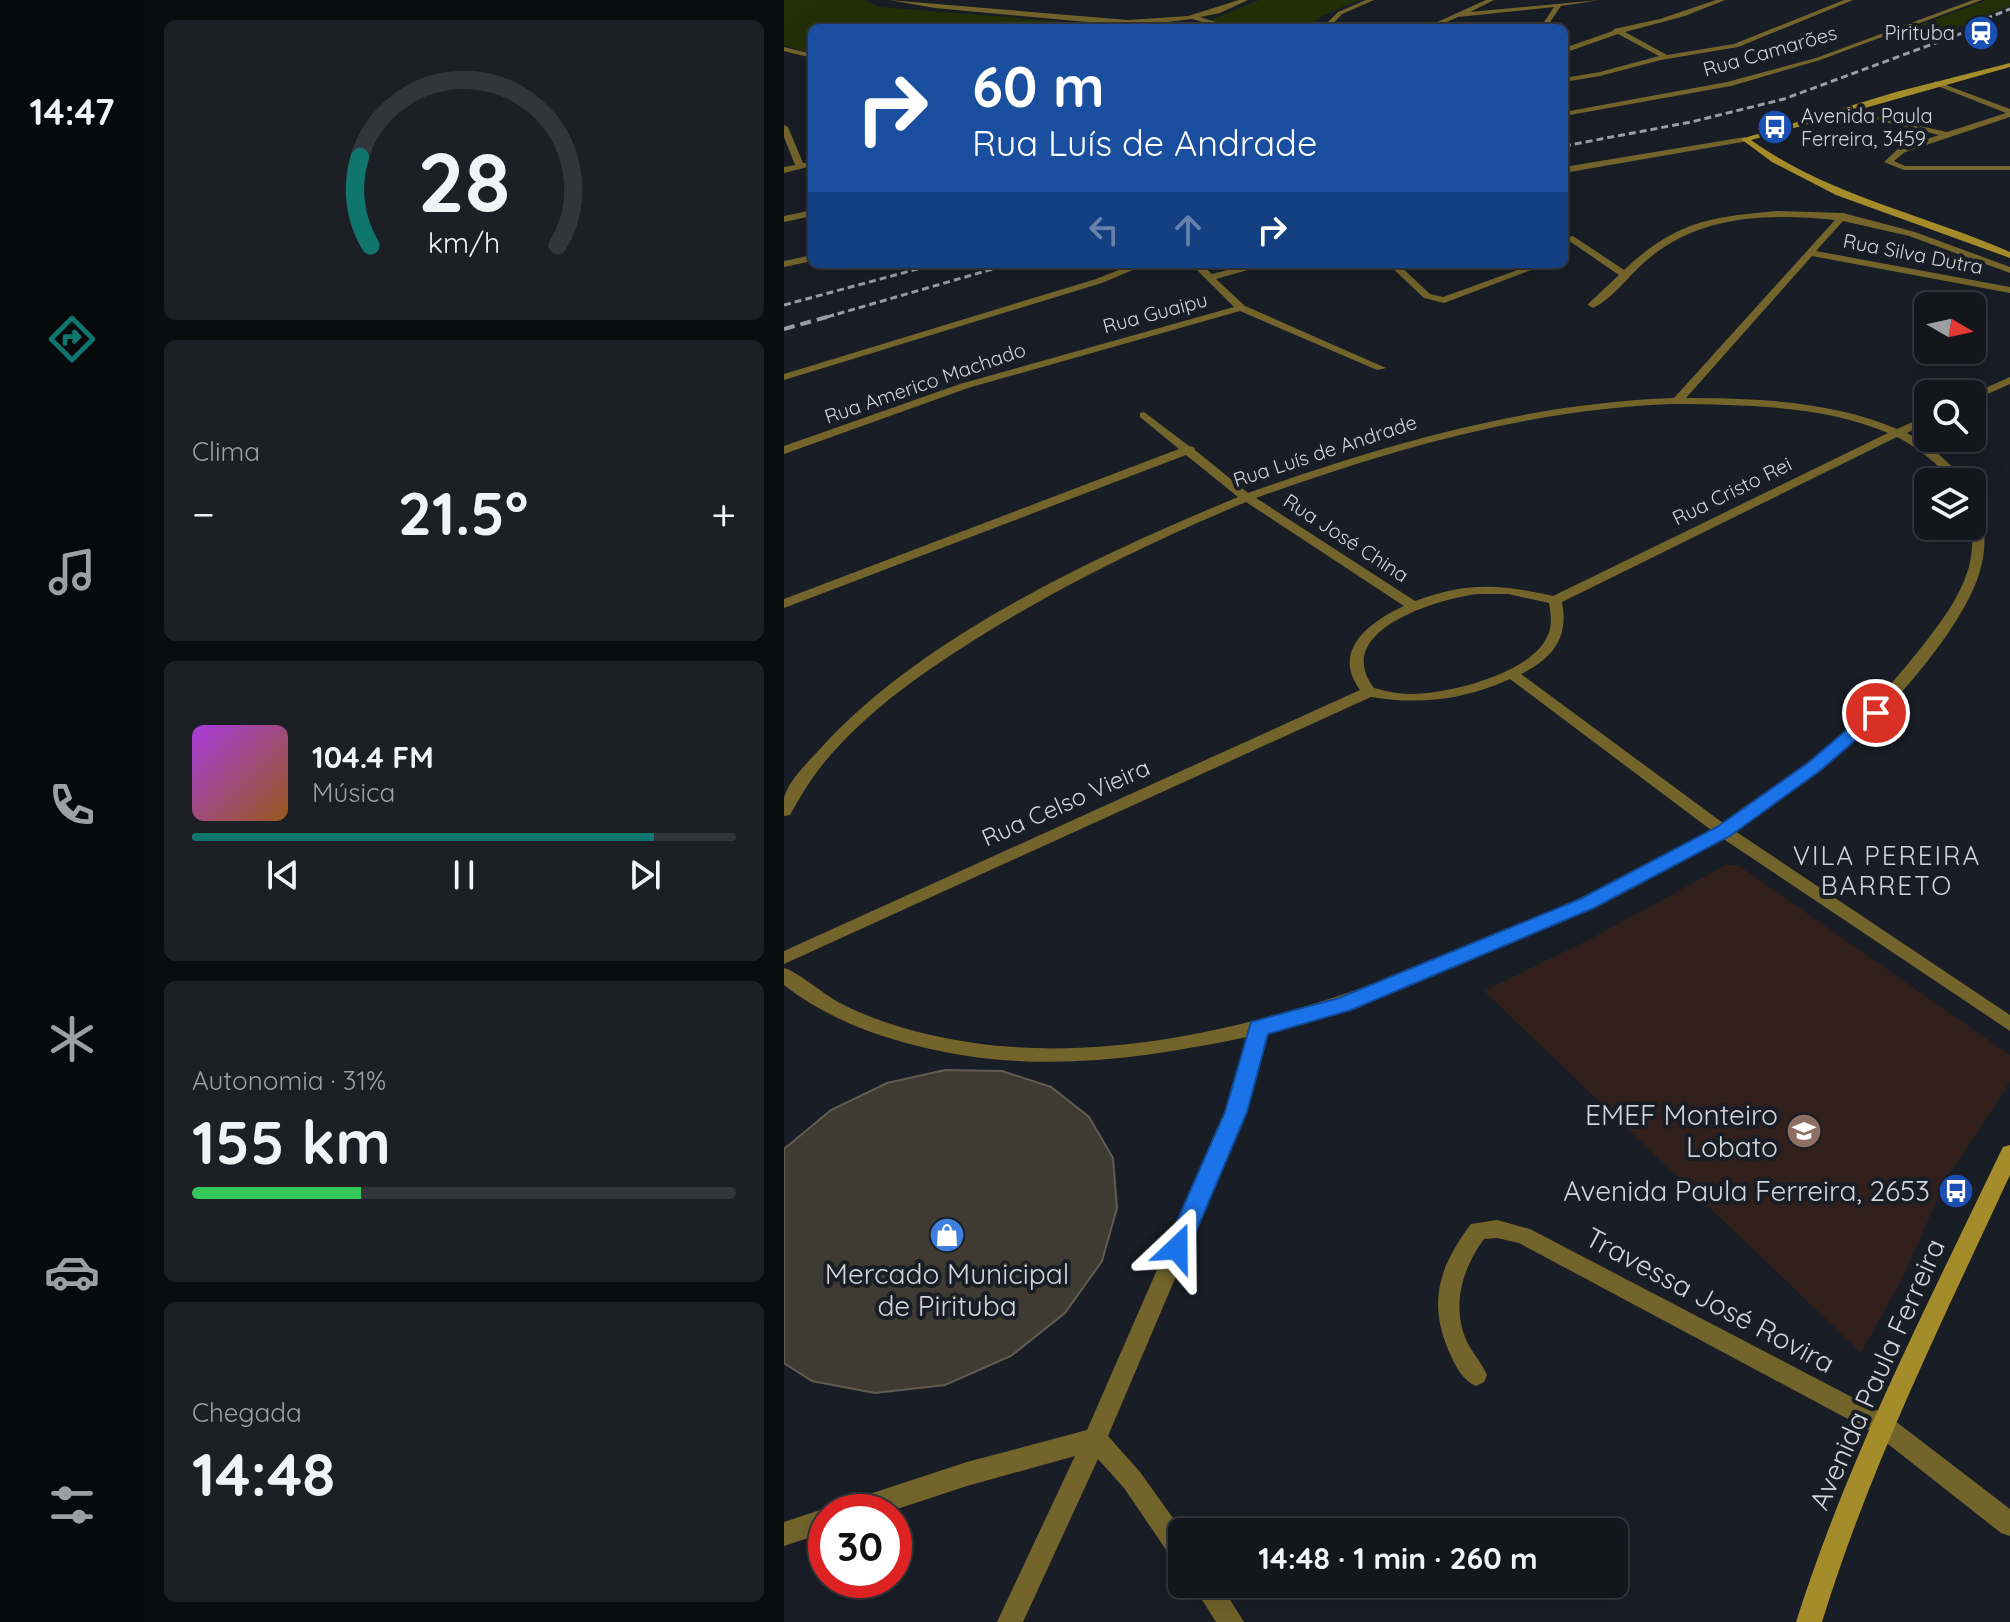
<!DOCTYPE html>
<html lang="pt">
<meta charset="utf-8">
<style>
:root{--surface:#13161c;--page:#1c1f25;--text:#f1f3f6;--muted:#9d9fa3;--line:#32353b;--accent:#0f766e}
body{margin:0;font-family:Quicksand,sans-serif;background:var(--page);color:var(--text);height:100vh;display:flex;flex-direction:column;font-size:30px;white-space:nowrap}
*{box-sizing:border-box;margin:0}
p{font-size:26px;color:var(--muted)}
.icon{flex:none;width:44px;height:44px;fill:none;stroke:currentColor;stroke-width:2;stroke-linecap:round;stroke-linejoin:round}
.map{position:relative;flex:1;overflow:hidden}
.panel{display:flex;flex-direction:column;gap:20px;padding:20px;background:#0a0c0f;width:640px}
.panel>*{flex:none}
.hud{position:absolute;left:24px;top:24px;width:760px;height:244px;border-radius:12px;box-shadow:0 8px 32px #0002,0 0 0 2px var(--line);background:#1a4fa0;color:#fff;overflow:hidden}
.needle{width:52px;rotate:99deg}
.fabs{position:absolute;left:1130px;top:292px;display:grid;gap:16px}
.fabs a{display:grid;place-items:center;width:72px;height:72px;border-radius:12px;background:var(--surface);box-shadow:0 8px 32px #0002,0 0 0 2px var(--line);font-size:40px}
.speed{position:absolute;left:24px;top:1494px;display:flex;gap:16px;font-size:40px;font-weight:700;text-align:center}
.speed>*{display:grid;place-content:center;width:104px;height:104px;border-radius:50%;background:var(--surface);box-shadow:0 8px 32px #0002,0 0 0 2px var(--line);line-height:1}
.speed .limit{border:12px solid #d22;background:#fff;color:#111}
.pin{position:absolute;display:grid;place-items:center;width:68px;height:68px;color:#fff;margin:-34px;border:4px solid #fff;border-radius:50%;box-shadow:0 2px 8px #0007}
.me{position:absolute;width:88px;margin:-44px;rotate:23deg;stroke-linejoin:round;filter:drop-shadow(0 0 6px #0008)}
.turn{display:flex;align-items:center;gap:28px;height:168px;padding:0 32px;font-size:36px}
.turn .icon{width:104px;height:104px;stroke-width:2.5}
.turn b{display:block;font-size:56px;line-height:68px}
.lanes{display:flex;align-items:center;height:76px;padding:0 32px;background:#0003;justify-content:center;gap:40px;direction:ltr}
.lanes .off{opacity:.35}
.big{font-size:60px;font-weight:700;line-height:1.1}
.panel .widget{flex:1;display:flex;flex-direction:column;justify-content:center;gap:12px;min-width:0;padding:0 28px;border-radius:12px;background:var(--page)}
.panel .dial{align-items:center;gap:0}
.dial svg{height:208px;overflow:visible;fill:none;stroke:var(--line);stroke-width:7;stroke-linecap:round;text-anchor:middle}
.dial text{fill:var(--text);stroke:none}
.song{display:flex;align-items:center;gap:24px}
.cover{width:96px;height:96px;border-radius:12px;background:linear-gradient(135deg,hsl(280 70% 55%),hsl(30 70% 35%))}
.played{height:8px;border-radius:4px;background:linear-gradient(90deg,var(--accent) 85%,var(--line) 85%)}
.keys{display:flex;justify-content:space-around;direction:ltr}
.heat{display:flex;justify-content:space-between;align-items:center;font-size:44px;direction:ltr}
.charge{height:12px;border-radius:6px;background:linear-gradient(90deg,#34c759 31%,var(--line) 0)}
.trip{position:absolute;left:384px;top:1518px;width:460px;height:80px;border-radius:12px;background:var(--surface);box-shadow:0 8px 32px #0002,0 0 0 2px var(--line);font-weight:700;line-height:80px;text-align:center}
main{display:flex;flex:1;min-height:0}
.tabs{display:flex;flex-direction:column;width:144px;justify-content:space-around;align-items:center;background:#08090b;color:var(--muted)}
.tabs .icon{width:56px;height:56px}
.tabs .on{color:var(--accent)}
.tabs b{font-size:36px;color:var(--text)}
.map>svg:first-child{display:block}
.education{fill:#311f1b}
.green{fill:#233007}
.building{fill:#403b32;stroke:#615b52;stroke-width:2}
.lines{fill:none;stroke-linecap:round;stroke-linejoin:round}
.street{fill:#73642c;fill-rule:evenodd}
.secondary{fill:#a58c2a;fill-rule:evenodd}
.rail-far1{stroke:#9a9da3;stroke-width:3;stroke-dasharray:7 4;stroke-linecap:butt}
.rail{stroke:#9a9da3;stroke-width:4;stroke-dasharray:11 6;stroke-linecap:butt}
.route{fill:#1a73e8;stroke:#114b97;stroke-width:2}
.labels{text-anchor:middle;stroke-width:8;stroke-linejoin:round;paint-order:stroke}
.far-poi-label{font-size:20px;fill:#d2d4da;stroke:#191d25;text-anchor:end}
.far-street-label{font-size:20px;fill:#d2d4da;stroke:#191d25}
.street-label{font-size:24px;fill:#d2d4da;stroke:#191d25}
.neighbourhood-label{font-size:26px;letter-spacing:2px;fill:#d2d4da;stroke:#191d25}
.near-poi-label{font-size:28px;fill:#d2d4da;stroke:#191d25;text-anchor:end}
.near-street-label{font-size:28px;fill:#d2d4da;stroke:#191d25}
</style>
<main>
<nav class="tabs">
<b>14:47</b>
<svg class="icon on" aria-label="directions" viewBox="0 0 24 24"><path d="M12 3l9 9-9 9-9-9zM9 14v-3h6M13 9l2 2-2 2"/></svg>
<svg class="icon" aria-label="music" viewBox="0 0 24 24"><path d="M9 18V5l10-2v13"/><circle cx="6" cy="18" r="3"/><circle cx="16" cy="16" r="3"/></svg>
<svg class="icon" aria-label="phone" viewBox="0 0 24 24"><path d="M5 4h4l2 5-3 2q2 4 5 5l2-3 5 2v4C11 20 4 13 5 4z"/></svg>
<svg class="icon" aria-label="climate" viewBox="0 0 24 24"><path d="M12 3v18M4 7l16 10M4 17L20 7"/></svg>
<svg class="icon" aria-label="car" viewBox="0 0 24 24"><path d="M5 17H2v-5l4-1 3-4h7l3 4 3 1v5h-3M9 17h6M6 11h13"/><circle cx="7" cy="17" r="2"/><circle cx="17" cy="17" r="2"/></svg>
<svg class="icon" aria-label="filters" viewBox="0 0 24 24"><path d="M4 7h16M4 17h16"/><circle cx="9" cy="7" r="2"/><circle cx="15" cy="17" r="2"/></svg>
</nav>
<section class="panel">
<div class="widget dial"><svg viewBox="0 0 100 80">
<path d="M14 69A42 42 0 1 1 86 69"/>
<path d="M14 69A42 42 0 0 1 10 35" stroke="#0f766e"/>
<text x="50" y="56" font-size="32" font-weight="700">28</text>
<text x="50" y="72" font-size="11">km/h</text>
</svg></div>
<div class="widget"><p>Clima</p>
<div class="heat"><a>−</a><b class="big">21.5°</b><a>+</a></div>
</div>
<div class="widget">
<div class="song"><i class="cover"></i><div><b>104.4 FM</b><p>Música</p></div></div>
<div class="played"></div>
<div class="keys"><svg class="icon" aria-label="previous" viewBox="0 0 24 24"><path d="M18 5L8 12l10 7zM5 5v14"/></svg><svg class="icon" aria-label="pause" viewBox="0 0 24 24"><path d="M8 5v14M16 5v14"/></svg><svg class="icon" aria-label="next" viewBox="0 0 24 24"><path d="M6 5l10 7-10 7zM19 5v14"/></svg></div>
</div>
<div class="widget"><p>Autonomia · 31%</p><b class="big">155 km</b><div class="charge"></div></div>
<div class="widget"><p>Chegada</p><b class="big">14:48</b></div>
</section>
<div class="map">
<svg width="1226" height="1622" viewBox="0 0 1226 1622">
<rect width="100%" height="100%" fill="#191d25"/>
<path class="education" d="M942,865H954L1226,1055V1082L1162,1180L1119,1277L1077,1353L700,991L808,938Z"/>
<path class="green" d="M0,0H79L97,7L331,26H412L475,0H576L537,16L524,28H28V54L0,45Z
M1203,0H1226V6L1145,39L1114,33Z"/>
<path class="building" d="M161,1070L218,1071L267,1087L305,1117L329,1158L333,1208L318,1261L281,1313L227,1356L161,1385L91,1393L28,1381L0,1363V1149L47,1110L103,1083Z"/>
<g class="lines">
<path class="street" d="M105,0L344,20L404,16L455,0H464L436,13L416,17L450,28H440L408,19L375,23H314L151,8Z
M582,0H590L558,14L545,28H538L554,12Z
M702,0H710L686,12L816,0L777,6L762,28H756L770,7L674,17L649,28H640Z
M932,0H941L901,16L841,32L883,55L950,44L1060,0H1069L954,47L877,60L816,76L780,82V78L816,72L875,56L834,34L780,53V48L829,31L830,29L876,19Z
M1189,0H1198L1036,60L947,86L780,116V112L943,82L1032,58Z
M0,47L28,54V58L0,51Z
M1151,81L1226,109V117L1121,152L1110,161L1121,166H1226V170H1120L1100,162L1115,148L1155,135L1055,111L1059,109L1163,132L1222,113L1151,85Z
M0,125L4,127L19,163L28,162V166L0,173V167L11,165L0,137Z
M961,137L964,141L780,173V167Z
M28,210V216L0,222V216Z
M993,211L1059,213L1131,232L1226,267V273L1125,236L1059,221L1032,251L1226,287V293L1028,256L902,398C971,398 1048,401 1113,429L1144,415V422L1123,433C1146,445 1165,461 1181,482H1169C1153,463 1136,449 1113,437L778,602C785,638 769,658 737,674L939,823C1018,771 1078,723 1136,649C1155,625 1175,599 1184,570C1191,546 1188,521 1188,497L1192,498C1202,520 1203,548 1196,571C1180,627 1108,707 1064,747C1029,778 990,805 951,831L1226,1015V1031L938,838C851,888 761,930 668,968C608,993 547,1018 483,1032L462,1112L324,1436L356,1472L399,1532L398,1563L389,1560L340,1488L314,1459L239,1622H213L291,1456L183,1486L104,1512H55L58,1503L183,1462L303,1430L442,1112L463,1037C348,1061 241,1075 126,1044C80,1032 37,1014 0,985V968C16,973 39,994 56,1003C85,1018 116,1028 147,1035C328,1077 528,1013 693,943C774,910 852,873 927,830L726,679C680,700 636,705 587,697L0,964V951L576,690C547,651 585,622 620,606L462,502C371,540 284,582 200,634C142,670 83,710 39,764C26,780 16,797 6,815L0,816C0,811 0,803 0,798C4,781 24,762 36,749C138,636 314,555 454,497L402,455L0,608V599L395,449L356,417V413L360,412L405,446L410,447L411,450L464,493C602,444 743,403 890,398L1051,220C985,213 915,215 863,260C846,274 830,298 809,308L804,305L805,303L835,275L781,238L789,236L840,270C891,222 925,217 993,211ZM890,404C960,405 1039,405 1104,433L769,596C715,584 684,582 631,601L472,498C608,449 745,409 890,404ZM695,594H724L765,603C767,615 769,627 762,639C744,674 664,694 627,694C614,694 602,691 590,688C546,631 655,598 695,594Z
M28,255V261L0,267V261Z
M350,264H363L318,283L0,380V374L312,279Z
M407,264H417L428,274L468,264H485L432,279L461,306L602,368L593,370L456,311L184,388L0,454V446L176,384L450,307Z
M604,264H614L646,294L659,297L739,268L747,270L660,303L640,298Z
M1226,377V384L1188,401V394Z
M713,1220L746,1229L1106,1417L1226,1509V1536L1217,1533L1090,1433L735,1243L713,1238L700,1239C678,1269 667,1306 683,1342C689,1354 698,1363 703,1375L700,1382L692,1386C680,1381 673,1369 668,1358C643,1306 653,1269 687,1224Z
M42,1508L51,1512H42V1532L0,1546V1522Z
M408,1584H436L460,1622H432Z"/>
<path class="secondary" d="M1226,63V67L967,140C1045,196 1139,214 1226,252V258L1052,195L988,162L957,139L1112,92Z
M1226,1145V1175C1158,1322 1086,1466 1038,1622H1012C1064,1458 1142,1308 1216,1153L1219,1147Z"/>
<path class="rail-far1" d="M1181,27L1226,9
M780,146L907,122L1000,99L1181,32
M0,305L152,264
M43,317L226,264"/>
<path class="rail" d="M0,329L50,315"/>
</g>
<path class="route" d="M1092,708L1100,713L1098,717L1037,770L946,836L810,908L567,1010L484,1034L463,1112L405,1248L402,1256L393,1259L384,1256L381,1248L441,1112L467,1022L555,998L796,899L933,827L1025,762L1086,710Z"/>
<defs>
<symbol id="station-disc" viewBox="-11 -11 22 22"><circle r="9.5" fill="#1a4fb4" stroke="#191d25"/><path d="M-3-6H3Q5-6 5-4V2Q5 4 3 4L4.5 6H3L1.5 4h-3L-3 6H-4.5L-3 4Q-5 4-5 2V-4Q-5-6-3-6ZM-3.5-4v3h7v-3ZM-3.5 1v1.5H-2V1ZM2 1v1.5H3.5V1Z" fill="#fff"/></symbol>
<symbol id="bus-disc" viewBox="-11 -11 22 22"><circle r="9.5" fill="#1a4fb4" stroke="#191d25"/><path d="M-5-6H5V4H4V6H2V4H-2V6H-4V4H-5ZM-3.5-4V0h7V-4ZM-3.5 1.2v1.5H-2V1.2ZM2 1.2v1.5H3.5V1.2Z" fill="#fff"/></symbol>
<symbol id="school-disc" viewBox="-11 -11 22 22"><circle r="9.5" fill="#8d6e63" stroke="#191d25"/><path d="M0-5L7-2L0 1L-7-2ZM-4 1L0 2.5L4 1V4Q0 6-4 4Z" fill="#fff"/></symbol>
<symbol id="shop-disc" viewBox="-11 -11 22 22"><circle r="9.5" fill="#3f7fe0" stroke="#191d25"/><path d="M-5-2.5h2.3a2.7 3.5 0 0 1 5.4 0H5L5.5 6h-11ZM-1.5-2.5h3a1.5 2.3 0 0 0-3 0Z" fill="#fff"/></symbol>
</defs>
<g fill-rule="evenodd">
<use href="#station-disc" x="1177" y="13" width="40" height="40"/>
<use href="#bus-disc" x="971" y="107" width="40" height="40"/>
<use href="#school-disc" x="1000" y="1111" width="40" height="40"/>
<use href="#bus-disc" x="1152" y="1171" width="40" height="40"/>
<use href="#shop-disc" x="143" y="1215" width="40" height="40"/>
</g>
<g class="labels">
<g class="far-poi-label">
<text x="1171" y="40">Pirituba</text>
<text x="1017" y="123" text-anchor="start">Avenida Paula<tspan x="1017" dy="23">Ferreira, 3459</tspan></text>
</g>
<g class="far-street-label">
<text transform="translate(986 51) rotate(-16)" y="7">Rua Camarões</text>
<text transform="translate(1129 254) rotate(11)" y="7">Rua Silva Dutra</text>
<text transform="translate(371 313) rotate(-15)" y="7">Rua Guaipu</text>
<text transform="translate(141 383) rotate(-19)" y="7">Rua Americo Machado</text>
<text transform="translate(541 451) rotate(-18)" y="7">Rua Luís de Andrade</text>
<text transform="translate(948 491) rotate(-26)" y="7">Rua Cristo Rei</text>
<text transform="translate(562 538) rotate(33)" y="7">Rua José China</text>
</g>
<g class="street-label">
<text transform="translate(282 803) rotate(-24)" y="8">Rua Celso Vieira</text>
</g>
<g class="neighbourhood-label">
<text x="1103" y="865">VILA PEREIRA<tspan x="1103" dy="30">BARRETO</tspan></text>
</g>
<g class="near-poi-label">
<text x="994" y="1125">EMEF Monteiro<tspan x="994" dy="32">Lobato</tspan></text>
<text x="1146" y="1201">Avenida Paula Ferreira, 2653</text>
<text x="163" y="1284" text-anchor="middle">Mercado Municipal<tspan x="163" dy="32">de Pirituba</tspan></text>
</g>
<g class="near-street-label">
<text transform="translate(926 1300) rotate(28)" y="10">Travessa José Rovira</text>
<text transform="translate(1093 1374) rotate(-66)" y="10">Avenida Paula Ferreira</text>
</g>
</g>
</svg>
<div class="fabs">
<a><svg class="needle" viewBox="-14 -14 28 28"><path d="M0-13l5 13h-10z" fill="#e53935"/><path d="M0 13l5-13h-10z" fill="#9d9fa3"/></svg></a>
<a><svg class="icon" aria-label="search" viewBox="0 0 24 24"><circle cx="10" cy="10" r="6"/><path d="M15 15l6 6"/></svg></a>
<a><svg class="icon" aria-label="layers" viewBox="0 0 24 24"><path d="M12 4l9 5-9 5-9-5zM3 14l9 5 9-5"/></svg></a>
</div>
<div class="speed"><div class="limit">30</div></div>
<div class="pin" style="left:1092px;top:713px;background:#d93025"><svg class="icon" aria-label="arrive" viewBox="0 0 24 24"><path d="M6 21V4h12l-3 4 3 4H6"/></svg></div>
<svg class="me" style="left:393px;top:1248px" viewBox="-20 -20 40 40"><path d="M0-17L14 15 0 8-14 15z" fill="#1a73e8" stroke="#fff" stroke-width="4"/></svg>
<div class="trip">14:48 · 1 min · 260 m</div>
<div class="hud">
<div class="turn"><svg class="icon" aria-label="right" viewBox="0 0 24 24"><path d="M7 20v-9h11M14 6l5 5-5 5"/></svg><div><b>60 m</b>Rua Luís de Andrade</div></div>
<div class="lanes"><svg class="icon off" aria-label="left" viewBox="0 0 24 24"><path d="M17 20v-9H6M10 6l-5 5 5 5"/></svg><svg class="icon off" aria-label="ahead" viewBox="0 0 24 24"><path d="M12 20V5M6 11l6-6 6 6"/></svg><svg class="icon" aria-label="right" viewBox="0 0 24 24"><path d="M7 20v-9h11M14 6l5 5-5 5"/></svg></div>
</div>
</div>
</main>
